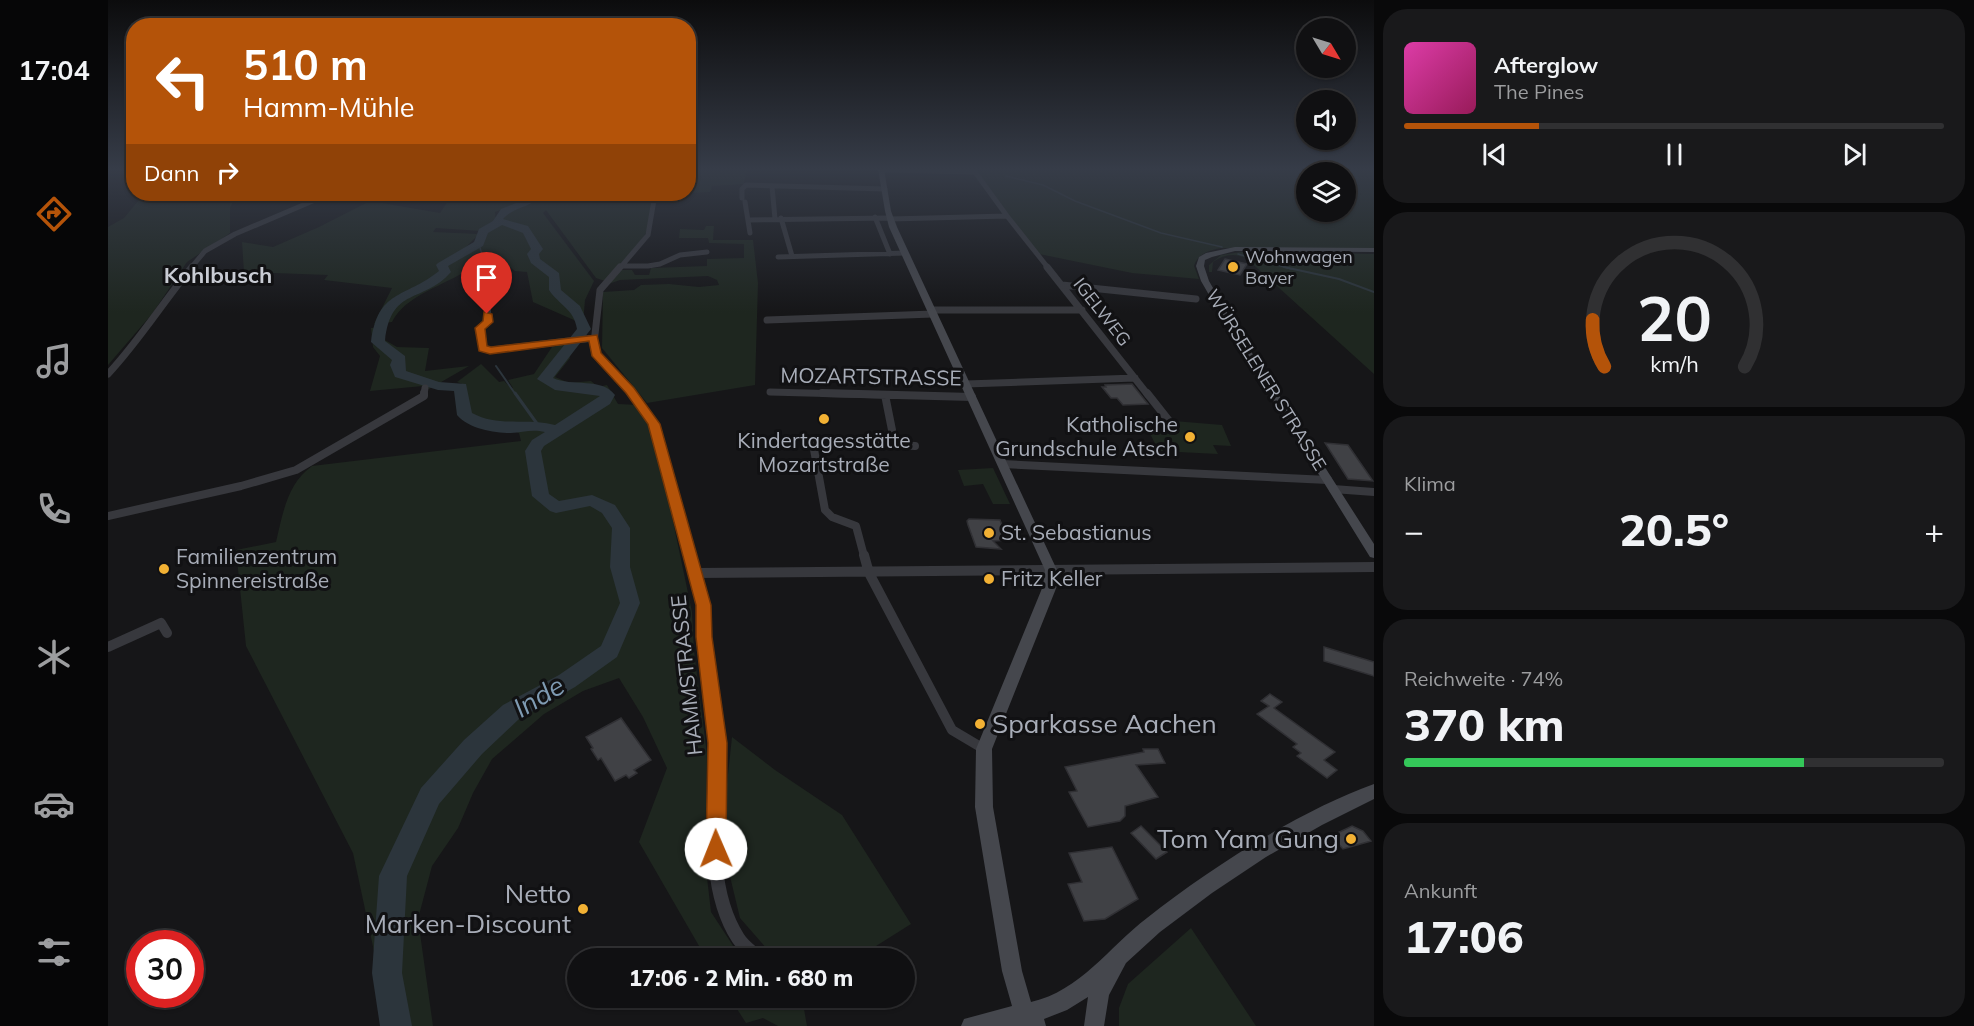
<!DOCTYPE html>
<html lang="de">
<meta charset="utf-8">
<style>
:root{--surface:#101012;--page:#19191b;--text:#f1f3f6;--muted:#9c9d9f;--line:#303032;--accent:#b45309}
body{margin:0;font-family:Mulish,sans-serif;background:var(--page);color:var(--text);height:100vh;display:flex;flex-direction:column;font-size:22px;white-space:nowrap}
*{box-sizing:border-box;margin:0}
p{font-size:20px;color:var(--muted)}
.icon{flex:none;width:33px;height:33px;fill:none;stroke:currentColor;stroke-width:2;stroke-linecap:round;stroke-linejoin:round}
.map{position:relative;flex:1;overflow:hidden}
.side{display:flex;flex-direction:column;gap:9px;padding:9px;background:#09090a;width:600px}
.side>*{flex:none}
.top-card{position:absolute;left:18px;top:18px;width:570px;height:183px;border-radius:24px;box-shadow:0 2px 4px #0004,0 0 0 2px var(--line);background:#b45309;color:#fff;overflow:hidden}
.needle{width:39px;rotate:128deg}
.buttons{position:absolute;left:1188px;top:18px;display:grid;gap:12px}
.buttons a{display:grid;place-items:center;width:60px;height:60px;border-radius:50%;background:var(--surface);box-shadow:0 2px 4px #0004,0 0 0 2px var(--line);font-size:30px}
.speed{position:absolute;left:18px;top:930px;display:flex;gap:12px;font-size:30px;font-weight:700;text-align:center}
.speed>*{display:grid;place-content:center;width:78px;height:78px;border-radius:50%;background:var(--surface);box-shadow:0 2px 4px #0004,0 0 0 2px var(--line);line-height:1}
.speed .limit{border:9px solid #d22;background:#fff;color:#111}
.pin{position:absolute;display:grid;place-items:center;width:51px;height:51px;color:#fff;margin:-62px -26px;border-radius:50% 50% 50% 0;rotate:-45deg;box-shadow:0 0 6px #0007}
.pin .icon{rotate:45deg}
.me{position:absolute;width:66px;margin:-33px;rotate:359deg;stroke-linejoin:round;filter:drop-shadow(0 0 4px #0008)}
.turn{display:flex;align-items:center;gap:21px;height:126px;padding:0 18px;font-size:27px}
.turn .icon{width:78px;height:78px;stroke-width:2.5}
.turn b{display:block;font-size:42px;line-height:51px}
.then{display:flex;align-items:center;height:57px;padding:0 18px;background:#0003;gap:12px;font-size:22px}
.big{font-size:45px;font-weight:800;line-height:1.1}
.side .card{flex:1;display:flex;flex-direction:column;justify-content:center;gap:9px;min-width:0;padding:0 21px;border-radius:24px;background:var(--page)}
.side .dial{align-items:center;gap:0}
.dial svg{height:156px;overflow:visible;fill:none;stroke:var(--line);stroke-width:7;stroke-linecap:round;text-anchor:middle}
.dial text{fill:var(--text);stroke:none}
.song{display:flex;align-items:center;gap:18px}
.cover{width:72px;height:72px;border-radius:9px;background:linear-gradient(135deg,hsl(320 70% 55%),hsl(330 70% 35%))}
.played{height:6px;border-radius:3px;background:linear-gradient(90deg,var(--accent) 25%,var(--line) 25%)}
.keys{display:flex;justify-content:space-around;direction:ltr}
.heat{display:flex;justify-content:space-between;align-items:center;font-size:33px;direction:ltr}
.charge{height:9px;border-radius:4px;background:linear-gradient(90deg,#34c759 74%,var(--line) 0)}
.trip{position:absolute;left:459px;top:948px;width:348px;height:60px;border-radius:30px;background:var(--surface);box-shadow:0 2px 4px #0004,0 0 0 2px var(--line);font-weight:800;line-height:60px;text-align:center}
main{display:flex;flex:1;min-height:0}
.tab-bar{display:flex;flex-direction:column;width:108px;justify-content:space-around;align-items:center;background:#060607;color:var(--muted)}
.tab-bar .icon{width:42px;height:42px}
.tab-bar .active{color:var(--accent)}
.tab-bar b{font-size:27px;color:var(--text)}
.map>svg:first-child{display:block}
.green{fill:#1e261f;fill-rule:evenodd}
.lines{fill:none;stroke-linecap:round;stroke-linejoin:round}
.stream-far2{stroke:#2c353c;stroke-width:1.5}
.stream-far1{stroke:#2c353c;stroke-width:2}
.stream{stroke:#2c353c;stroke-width:3}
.river{fill:#2c353c;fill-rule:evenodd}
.building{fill:#404145;stroke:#303034;stroke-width:1.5}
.minor-far4{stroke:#37383d;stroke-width:5}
.minor-far3{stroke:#37383d;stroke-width:7}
.minor-far2{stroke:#37383d;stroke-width:8}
.minor-far1{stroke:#37383d;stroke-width:10}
.minor{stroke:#37383d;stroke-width:14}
.secondary{fill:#45474d;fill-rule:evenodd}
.route{fill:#b45309;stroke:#753606;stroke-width:1.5}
.poi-dot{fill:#f2b134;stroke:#111113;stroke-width:2}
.labels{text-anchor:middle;stroke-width:6;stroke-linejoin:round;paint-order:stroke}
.far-poi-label{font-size:18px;fill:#a8adb8;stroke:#111113;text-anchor:start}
.far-street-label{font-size:18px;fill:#a8adb8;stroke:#111113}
.street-label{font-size:21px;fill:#a8adb8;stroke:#111113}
.poi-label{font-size:21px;fill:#a8adb8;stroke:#111113;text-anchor:start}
.far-district-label{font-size:22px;font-weight:bold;fill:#c9ccd4;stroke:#111113}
.near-poi-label{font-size:26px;fill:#a8adb8;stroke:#111113;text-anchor:end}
.near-water-label{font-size:27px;font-style:italic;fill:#7f9bb3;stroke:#111113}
</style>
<main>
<nav class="tab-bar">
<b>17:04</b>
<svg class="icon active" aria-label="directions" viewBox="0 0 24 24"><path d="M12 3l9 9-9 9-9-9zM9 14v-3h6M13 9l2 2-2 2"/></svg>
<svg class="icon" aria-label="music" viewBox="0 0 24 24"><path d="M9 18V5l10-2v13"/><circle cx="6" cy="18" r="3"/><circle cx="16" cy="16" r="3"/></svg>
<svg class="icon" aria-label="phone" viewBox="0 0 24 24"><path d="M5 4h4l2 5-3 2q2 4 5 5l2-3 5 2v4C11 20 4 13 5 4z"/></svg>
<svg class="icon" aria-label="climate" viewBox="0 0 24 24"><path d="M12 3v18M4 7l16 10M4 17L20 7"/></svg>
<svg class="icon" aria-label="car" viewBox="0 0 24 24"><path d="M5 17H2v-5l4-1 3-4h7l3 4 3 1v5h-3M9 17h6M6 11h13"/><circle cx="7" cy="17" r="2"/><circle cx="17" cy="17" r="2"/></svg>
<svg class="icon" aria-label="filters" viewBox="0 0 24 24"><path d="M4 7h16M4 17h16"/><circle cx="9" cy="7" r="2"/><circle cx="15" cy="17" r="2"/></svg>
</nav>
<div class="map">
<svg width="1266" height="1026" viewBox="0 0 1266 1026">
<rect width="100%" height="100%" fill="#161618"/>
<path class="green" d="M580,169H639L636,184L604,186L602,192L581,193Z
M869,169H1266V249L1113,248C1102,250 1089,254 1086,266L1091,279L1024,273L931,254L880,189ZM1198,172H1238V212H1198Z
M36,194H128L122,208V233L79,262L44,314L0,365V227L16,218Z
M366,194H425L422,200L387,212L388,221C402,209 425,206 434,194H544L540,229L534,240L497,281L488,278L438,210L435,213L486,281L477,300L475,324L425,302L419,272L407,271L389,257L383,271L363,268C338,285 297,295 284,322L266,324L284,288L216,280L220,275L136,272L134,242L165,247L211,227L262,201L332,213L342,198L366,197ZM386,223L379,233L374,247L357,248L371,234L325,232L328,228L373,231Z
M598,226H606L605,240H645L650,283L647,385L539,403L494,348L495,292L526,290L533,285L561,284L591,287L611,285L609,280L600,276L512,280L498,285L513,270H524L527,275H541L543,268L599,266V259L636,258V244L601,243L600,238H571L572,229L596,230Z
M1133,252L1266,254V374L1138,258C1126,253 1116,254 1105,262L1104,272H1101V265L1113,255Z
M278,327L275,339L289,347L321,348L317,371L361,366L321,389L315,386L262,391L272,356L265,347L263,328Z
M469,341L461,355L462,358L447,377L461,383L483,381L490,387L499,385L510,404L529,405L542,424L549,445L584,612L586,651L599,754L597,860L603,912L633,958H598L531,842L559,768L535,717L511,678L475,691L436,714L384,759L365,793L350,828L324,866L310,919L325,1026H282L245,853L138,646L128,550L168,542C175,513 179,484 204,466L413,441L411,433L403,430L405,427L373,422L359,414L357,385L349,382L373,364L391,382L396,381L402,387L405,388L400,380L426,374L444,347Z
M1066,421L1114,425L1123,446L1105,445L1110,454L1051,451L1040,430L1070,427Z
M885,468L902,504H885L875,484L856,486L850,470Z
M624,737L667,770L734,815L803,924L749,958H667L632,918L613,839Z
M1083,928L1148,1026H1011V1008L1020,984Z
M622,998H694L699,1026H670L655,1018L638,1023Z"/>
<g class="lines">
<path class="stream-far2" d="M898,176L935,185L967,201L1053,233L1114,247
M371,244L378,269
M1130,254L1183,269"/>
<path class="stream-far1" d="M377,267L378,270
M1176,267L1231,279L1266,292
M388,366L408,395"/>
<path class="stream" d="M407,393L430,425"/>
<path class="river" d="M425,194H435C424,208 406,206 395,219L420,226L435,249L431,254L432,259L451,273L453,290L472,306L483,329L445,378C464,387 494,377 507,395L502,404L436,446L433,451L441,494L451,501L484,495L507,505L522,528V567L532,603L509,657L467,687L411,719L374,754L331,804L299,876L294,973L304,1026H272L264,973L271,876L313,788L356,740L395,705L451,675L493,646L512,603L502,567L504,528L494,513L482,506L448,513L442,511L424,496L417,451L424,440L437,432C425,429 415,432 403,433C386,433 361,429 349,415L346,391L330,390L287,377L282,365L284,360L263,342C270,289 296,299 331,271L328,265L330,263L366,242L371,229L385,221L393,209L418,199ZM394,225L415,233L423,249L419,254L423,263L441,277V290C451,305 466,309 469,329L429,379L447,390L492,396L447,425C419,417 392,428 364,413L358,384L331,382L298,371L297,356L277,341C283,286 315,304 343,272L340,266L375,246L380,233Z"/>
</g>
<path class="building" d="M1117,259L1139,264L1132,275L1110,270Z
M1024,384L1040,404L1015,405L1009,398H1003L994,387H998L997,385Z
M1217,443L1240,445L1265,481L1240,479Z
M861,519L892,520L900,540L885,541L893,549L868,547L860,525L859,521Z
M1216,647L1266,662V676L1216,661Z
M1162,694L1174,702L1166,708L1227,752L1216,760L1229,770L1219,778L1189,756L1193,753L1185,747L1189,744L1149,714L1161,706L1153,701Z
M513,718L543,760L526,770L529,773L521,778L518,775L507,781L493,758L490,760L483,749L485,748L478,737Z
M1035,749H1050L1057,763L1028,765L1050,797L1017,806V816L1012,821L980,827L961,792L969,791L957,767L1036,752Z
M1033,826L1059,852L1048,859L1023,833Z
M1244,826L1255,831L1263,841L1235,849L1223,836Z
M1004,847L1030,899L997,919L976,921L960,884L974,882L961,853Z"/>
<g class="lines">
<path class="minor-far4" d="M773,170L867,172L899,216L782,219
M664,186L667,219
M198,194L215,196
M634,198V189L638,185L777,189
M637,202L642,233
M899,216L941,269
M767,217L782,254
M673,218L684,256
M640,220L781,218
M670,257L797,253
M513,266H540L552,264L572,255L599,252
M82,269L97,251L127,234L221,194
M511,269L540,235L547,194"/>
<path class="minor-far3" d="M512,267L492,290L486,343L488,354L525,395
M939,267L1040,395
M378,280L380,322L372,328L374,348L383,350L486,338
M954,285L1088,299
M823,310H974
M659,320L825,314
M0,374C31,341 55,302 84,267
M858,384L1027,378
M662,392L774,395
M316,395L317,388"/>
<path class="minor-far2" d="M524,393L546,424L583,556
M714,393L864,397
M1039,393L1065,426
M777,395L787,445L807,446
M705,444L717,510L724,517L748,526L756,556
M768,445H787
M895,464L1220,480
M1225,489L1266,492
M0,516L133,486L188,470L316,396V393"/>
<path class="minor-far1" d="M582,555L596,605V637L609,743V763
M756,555L761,573L844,730L876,749
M588,573L1266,567
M0,647L53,623L59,633"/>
<path class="minor" d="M609,761C607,818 598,888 630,938C635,946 644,952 650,958
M762,958L773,953"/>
<path class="secondary" d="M770,169H776L783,211L789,227L949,570V586L884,749L885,807L914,971L923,1002C972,991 1001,947 1039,918C1102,868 1191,811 1266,784V799L1214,825L1158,857L1104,893L1052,932L1018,963L1001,995L996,1026H976L980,997L959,1010L936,1019L938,1026H853L856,1019L904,1006L894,971L867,807L868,749L935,586L937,570L781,227L777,211Z
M1127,247L1266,248V252L1127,251L1104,257L1097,260L1096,266L1101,281L1128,328L1266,544V558L1262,557L1120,328L1093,281L1088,266L1091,257L1098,253Z"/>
</g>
<linearGradient id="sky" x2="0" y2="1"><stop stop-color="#0c0c0d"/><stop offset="0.54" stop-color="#363c48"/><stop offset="1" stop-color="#363c48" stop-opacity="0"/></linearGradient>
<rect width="1266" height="313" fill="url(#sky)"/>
<path class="route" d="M376,312L384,314L385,322L377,329L379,346L383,347L489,335L493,353L526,388L552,424L603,605L604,637L619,743L618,849L615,856L608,858L601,856L598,849L600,743L588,637V605L540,424L518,393L484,356L481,341L382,354L371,351L367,328L375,321Z"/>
<g class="poi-dot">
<circle cx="1125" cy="267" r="6"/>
<circle cx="716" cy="419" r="6"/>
<circle cx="1082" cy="437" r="6"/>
<circle cx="881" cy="533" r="6"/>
<circle cx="56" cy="569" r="6"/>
<circle cx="881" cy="579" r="6"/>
<circle cx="872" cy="724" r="6"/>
<circle cx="1243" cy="839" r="6"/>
<circle cx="475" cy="909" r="6"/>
</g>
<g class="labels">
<g class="far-poi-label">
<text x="1137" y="263">Wohnwagen<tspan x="1137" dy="21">Bayer</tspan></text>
</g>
<g class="far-street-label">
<text transform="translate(994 312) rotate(52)" y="6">IGELWEG</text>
<text transform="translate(1158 380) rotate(58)" y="6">WÜRSELENER STRASSE</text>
</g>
<g class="street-label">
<text transform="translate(763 377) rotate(1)" y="7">MOZARTSTRASSE</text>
<text transform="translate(579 675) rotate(-96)" y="7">HAMMSTRASSE</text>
</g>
<g class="poi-label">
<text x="1070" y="432" text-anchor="end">Katholische<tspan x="1070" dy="24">Grundschule Atsch</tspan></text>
<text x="716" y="448" text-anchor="middle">Kindertagesstätte<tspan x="716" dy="24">Mozartstraße</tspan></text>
<text x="893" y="540">St. Sebastianus</text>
<text x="68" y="564">Familienzentrum<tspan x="68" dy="24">Spinnereistraße</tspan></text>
<text x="893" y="586">Fritz Keller</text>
</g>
<g class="far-district-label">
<text x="110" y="283">Kohlbusch</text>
</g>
<g class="near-poi-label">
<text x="884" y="733" text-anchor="start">Sparkasse Aachen</text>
<text x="1231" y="848">Tom Yam Gung</text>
<text x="463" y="903">Netto<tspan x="463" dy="30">Marken-Discount</tspan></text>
</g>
<g class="near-water-label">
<text transform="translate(431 697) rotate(-31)" y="9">Inde</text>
</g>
</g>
</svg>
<div class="buttons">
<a><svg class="needle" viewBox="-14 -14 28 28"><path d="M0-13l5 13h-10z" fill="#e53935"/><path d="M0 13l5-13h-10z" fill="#9c9d9f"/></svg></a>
<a><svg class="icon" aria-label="sound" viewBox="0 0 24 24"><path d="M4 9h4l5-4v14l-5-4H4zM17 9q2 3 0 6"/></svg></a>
<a><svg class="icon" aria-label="layers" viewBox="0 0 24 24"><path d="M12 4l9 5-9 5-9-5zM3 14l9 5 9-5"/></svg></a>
</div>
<div class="speed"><div class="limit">30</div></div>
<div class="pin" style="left:379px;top:314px;background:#d93025"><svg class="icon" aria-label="arrive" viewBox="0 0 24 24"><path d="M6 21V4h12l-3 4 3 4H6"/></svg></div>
<svg class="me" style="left:608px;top:849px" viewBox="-20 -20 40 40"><circle r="19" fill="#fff"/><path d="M0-13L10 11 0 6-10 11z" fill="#b45309"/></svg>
<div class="trip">17:06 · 2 Min. · 680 m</div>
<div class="top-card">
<div class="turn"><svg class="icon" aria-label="left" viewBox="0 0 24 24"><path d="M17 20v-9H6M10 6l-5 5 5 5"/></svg><div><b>510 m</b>Hamm-Mühle</div></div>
<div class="then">Dann<svg class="icon" aria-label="right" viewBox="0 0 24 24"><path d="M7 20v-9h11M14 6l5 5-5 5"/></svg></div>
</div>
</div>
<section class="side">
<div class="card">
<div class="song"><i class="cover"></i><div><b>Afterglow</b><p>The Pines</p></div></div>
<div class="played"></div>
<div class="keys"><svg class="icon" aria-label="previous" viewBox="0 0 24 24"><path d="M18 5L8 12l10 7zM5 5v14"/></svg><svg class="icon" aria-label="pause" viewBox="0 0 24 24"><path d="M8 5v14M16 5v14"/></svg><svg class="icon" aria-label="next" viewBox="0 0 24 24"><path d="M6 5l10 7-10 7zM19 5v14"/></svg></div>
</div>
<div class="card dial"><svg viewBox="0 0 100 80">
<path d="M14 69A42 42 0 1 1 86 69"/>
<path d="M14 69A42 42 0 0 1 8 45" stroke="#b45309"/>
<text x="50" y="56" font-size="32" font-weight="700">20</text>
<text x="50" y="72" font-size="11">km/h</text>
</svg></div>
<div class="card"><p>Klima</p>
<div class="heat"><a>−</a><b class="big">20.5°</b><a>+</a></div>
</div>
<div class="card"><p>Reichweite · 74%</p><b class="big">370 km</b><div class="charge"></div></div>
<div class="card"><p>Ankunft</p><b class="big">17:06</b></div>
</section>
</main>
